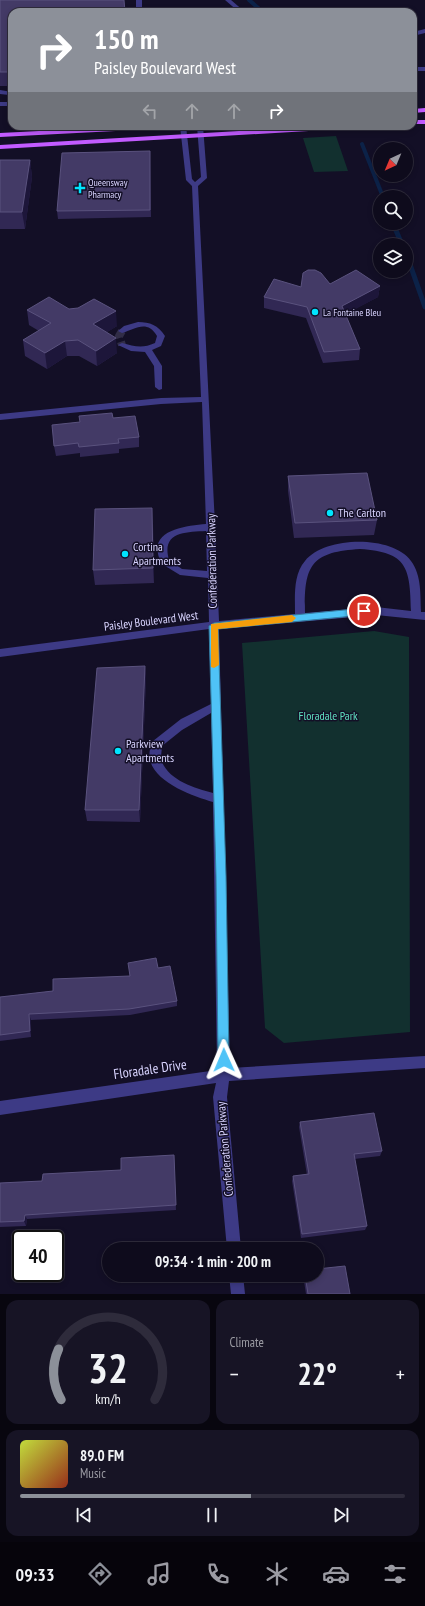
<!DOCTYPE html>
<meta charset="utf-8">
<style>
:root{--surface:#0e0b1c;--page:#171425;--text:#f1f3f6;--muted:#9b9ba3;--line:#2e2b3b;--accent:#8c9099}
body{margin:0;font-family:"PT Sans Narrow",sans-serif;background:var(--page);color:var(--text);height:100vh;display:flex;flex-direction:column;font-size:15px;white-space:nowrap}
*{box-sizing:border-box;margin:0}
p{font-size:13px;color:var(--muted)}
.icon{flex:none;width:22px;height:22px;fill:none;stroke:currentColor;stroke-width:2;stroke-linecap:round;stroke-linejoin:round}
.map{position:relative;height:1294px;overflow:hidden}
.details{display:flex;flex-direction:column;gap:6px;padding:6px;background:#08060f;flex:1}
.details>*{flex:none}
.top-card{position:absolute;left:8px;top:8px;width:409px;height:122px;border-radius:12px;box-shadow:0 2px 6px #0003,0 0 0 1px var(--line);background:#8c9099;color:#fff;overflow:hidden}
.needle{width:26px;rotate:224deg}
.tools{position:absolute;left:373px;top:142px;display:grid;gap:8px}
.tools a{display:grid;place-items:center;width:40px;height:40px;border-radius:50%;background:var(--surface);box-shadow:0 2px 6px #0003,0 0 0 1px var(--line);font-size:20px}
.speed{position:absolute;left:12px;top:1230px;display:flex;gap:8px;font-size:20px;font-weight:700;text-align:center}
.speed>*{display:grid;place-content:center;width:52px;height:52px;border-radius:50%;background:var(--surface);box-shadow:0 2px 6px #0003,0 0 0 1px var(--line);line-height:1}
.speed .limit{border:2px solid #111;border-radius:6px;background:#fff;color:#111}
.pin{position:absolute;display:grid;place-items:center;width:34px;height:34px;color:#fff;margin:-17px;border:2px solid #fff;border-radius:50%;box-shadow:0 1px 4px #0007}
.me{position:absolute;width:44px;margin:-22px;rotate:359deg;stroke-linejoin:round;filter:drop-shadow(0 0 3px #0008)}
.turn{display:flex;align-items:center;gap:14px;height:84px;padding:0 20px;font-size:18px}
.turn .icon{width:52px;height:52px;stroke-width:2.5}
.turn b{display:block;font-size:28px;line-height:34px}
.lanes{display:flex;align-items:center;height:38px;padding:0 20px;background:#0003;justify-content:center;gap:20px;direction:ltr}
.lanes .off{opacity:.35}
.big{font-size:30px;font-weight:700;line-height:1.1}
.details .widget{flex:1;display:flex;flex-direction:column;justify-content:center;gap:6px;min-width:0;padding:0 14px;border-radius:12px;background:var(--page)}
.details .dial{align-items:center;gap:0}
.dial svg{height:104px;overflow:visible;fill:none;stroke:var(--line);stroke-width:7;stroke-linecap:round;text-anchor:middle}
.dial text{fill:var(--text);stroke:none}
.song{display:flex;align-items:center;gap:12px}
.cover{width:48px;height:48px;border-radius:6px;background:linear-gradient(135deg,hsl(70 70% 55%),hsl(10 70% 35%))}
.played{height:4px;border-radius:2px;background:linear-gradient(90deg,var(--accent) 60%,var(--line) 60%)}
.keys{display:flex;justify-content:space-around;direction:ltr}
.heat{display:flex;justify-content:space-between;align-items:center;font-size:22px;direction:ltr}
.details .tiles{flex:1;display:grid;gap:6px;grid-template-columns:1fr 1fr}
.widget:last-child{grid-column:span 2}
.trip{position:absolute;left:102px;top:1242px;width:222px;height:40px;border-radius:20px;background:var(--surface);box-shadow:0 2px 6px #0003,0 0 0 1px var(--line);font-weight:700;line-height:40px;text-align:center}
.tab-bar{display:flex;height:64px;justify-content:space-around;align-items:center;background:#06040b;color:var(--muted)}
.tab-bar .icon{width:28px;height:28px}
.tab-bar .selected{color:var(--accent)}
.tab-bar b{font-size:18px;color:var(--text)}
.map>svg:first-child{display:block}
.green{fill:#12302f}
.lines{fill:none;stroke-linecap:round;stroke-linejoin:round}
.stream-far1{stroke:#0c2248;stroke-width:4}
.stream{stroke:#0c2248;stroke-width:5}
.minor-tunnel{stroke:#312d47;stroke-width:8;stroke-dasharray:8 4;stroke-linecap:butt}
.minor{fill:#3d3a85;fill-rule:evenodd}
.major{fill:#c25bff;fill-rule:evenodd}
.wall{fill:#312854}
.shaded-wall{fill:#1d163a}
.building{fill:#433a66;stroke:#5a527e}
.route{fill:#4fc3f7;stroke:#337fa1}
.slow{fill:#f59e0b}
.poi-dot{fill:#00e5ff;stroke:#130f26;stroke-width:1.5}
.labels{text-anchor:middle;stroke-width:3;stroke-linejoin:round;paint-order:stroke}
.far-poi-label{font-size:10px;fill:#d9d4ff;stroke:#130f26;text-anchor:start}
.poi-label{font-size:12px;fill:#d9d4ff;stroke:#130f26;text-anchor:start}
.street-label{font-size:12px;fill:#d9d4ff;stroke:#130f26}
.park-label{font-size:12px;fill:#5fe0c0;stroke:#130f26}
.near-street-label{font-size:14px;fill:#d9d4ff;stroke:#130f26}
</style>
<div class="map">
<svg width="425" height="1294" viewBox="0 0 425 1294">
<rect width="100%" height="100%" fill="#130f26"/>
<path class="green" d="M336,136L348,171L314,172L303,138Z
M374,631L409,637L410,1032L284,1043L265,1028L242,643Z"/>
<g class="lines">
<path class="stream-far1" d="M249,0L263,12
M362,144L383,197"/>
<path class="stream" d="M393,223L402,245
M406,253L425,307"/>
<path class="minor-tunnel" d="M122,331L119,336L122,345"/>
<path class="minor" d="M136,0H142V12H136Z
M225,0H231L245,12H239Z
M425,29V33L413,36V32Z
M413,67H425V71H413Z
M0,90L12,92V98L9,95L0,94Z
M0,102H12V106H0Z
M180,126H186L192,179L195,182L201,177L197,126H203L207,178L198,186L215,525L217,527L215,529L219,621L295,614C295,596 293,575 305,561C325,536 392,535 411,561C422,576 420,595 421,612H425V620L376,615L219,629L230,1068L425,1056V1068L229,1081L227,1097L241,1249H227L213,1097L216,1083L0,1115V1101L217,1070L213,802C189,795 135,776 153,741L181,719L211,704L209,629L0,657V649L209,622L208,578L180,575L162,564C144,531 183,526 206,524L202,402L161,404L0,420V414L161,398L201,397L192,186L186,180ZM206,531L207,571L182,569L169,560C161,532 185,532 206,531ZM360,549C408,552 410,568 411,611L376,607L305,613C304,565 311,552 360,549ZM211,713L213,793C195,788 170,781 162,762C160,757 162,751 162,746L182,730Z
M138,322C150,322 158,325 165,336L161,346L152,350L162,366V389L159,390L155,387L154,366L145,352L131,351L118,345L122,343C134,346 142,349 155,343L157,336C147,319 135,329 122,333L118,331L124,326Z
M229,1275H243L245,1294H231Z"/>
<path class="major" d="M425,108V112L413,113V109Z
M413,120H425V124H413Z
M136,126H176L173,128L0,137V133Z
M326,126H362L359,128L0,149V145Z"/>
</g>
<path class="wall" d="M0,0L12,12V86H0Z
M150,158L151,217L58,219L57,211Z
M0,160H30L32,177L25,229H0Z
M330,284L380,286L378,297L345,314L360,349L359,360L323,363L306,318L264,308V297L301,287Z
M69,309L117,326L107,332L117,353L97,366L79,356H67L47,369L25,356L23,340L39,331L29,325L27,310Z
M113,418L139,437V447L119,449V453L80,457V453L56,456L54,446Z
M288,476L377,520L374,535L294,538L288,491Z
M153,523L154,583L95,585L93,570Z
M145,666L146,679L140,822L87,821L85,810Z
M158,968L177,1001V1006L130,1015L31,1020V1037L0,1041V997L53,991L130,976Z
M300,1122L382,1151L380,1156L354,1159L367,1226L365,1230L301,1238L292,1181L293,1176L307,1175L299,1127Z
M174,1155L176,1210L27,1219L26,1226L0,1227V1183L42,1181L121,1170Z
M303,1275H317L350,1294H306Z"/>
<path class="shaded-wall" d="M30,160L32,177L25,229L22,212Z
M380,286L378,297L341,317L342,306Z
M116,311L117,326L95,340L93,324Z
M116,338L117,353L97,366L96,351Z
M65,341L67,356L47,369L45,353Z
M152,508L153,523L154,583L153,568Z
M145,666L146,679L140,822L139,810Z
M29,1014L31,1020V1037L30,1031Z
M25,1215L27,1219L26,1226L24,1221Z"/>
<path class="building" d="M0,0H124L125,12H12V72H0Z
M150,151V210L57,211L62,153Z
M0,160H30L22,212H0Z
M308,270H315L321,273L330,284L356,270L380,286L342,306L360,349L324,352L307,307L264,297L274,279L301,287L303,273Z
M49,297L69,309L78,308L94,299L116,311L93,324L116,338L96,351L78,340L65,341L45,353L23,340L51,323L27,310Z
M112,413L113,418L135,416L139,437L118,439L119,443L79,447L78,443L54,446L52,425L80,422L79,416Z
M367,473L377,520L295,523L288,476Z
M152,508L153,568L93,570L95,509Z
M145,666L139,810H85L97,668Z
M156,958L158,968L170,966L177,1001L129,1009L29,1014L30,1031L0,1035V997L53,991V979L130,976L128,963Z
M374,1113L382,1151L354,1154L367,1226L302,1234L293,1176L309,1174L300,1122Z
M174,1155L176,1205L25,1215L24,1221L0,1222V1183L42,1181L43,1174L121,1170V1158Z
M345,1266L350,1294H308L305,1275H317V1269Z"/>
<path class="route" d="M364,608L369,611L364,615L218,629L226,876L229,1060L228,1064L224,1066L219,1064L218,1060L216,876L209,626L214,623Z"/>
<path class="slow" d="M292,615L296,618L292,622L218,629L219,665L214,668L211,667V624Z"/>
<g class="poi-dot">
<path d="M78 182h4v4h4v4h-4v4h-4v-4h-4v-4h4z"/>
<circle cx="315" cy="312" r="4"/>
<circle cx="330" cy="513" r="4"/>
<circle cx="125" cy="554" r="4"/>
<circle cx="118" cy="751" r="4"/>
</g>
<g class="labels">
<g class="far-poi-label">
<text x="88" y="186">Queensway<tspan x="88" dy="12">Pharmacy</tspan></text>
<text x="323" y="316">La Fontaine Bleu</text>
</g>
<g class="poi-label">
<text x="338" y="517">The Carlton</text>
<text x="133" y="551">Cortina<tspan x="133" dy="14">Apartments</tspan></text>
<text x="126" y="748">Parkview<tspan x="126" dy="14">Apartments</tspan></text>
</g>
<g class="street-label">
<text transform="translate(212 561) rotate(-91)" y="4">Confederation Parkway</text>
<text transform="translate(151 621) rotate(-7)" y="4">Paisley Boulevard West</text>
<text transform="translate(225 1149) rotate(-95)" y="4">Confederation Parkway</text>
</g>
<g class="park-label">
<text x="328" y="720">Floradale Park</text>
</g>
<g class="near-street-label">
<text transform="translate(150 1069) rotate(-8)" y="5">Floradale Drive</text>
</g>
</g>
</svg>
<div class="tools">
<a><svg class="needle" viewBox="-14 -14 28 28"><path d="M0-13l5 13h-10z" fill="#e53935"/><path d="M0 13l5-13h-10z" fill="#9b9ba3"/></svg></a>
<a><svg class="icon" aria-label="search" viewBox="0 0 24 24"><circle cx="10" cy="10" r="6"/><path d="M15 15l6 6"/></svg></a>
<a><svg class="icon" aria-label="layers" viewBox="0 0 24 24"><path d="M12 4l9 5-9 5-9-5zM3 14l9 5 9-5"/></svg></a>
</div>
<div class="speed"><div class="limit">40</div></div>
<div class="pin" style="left:364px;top:611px;background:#d93025"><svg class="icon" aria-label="arrive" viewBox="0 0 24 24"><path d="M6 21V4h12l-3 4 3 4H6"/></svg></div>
<svg class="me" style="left:224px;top:1060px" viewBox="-20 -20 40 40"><path d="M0-17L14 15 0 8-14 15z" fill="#4fc3f7" stroke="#fff" stroke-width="4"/></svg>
<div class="trip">09:34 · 1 min · 200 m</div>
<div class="top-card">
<div class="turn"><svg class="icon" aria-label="right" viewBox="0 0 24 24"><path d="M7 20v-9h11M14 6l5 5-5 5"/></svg><div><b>150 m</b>Paisley Boulevard West</div></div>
<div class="lanes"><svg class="icon off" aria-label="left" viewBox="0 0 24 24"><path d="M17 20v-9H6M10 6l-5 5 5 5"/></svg><svg class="icon off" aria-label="ahead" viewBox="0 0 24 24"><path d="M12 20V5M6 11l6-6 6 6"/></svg><svg class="icon off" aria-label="ahead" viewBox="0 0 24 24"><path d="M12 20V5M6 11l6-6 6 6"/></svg><svg class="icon" aria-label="right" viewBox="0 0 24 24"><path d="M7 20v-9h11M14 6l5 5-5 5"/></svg></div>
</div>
</div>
<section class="details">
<div class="tiles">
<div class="widget dial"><svg viewBox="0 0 100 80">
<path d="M14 69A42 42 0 1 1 86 69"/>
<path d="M14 69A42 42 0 0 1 12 30" stroke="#8c9099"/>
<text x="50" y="56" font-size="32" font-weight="700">32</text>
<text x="50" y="72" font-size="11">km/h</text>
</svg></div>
<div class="widget"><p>Climate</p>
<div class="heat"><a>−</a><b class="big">22°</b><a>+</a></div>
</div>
<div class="widget">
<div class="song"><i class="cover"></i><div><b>89.0 FM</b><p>Music</p></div></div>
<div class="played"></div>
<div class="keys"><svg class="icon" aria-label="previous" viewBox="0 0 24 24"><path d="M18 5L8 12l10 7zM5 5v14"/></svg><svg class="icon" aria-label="pause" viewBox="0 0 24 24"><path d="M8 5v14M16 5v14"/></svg><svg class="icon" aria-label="next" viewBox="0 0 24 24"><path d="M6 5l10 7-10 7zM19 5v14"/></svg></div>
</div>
</div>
</section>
<nav class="tab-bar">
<b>09:33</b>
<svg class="icon selected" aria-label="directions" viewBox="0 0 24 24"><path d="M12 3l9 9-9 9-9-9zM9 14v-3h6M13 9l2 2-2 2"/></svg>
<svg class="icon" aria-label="music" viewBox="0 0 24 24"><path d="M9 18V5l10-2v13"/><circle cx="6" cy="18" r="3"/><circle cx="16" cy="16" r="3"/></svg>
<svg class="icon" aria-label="phone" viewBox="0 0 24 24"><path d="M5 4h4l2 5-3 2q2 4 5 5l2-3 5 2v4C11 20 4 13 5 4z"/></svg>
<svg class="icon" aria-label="climate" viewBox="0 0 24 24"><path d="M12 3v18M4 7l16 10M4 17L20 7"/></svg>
<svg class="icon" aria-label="car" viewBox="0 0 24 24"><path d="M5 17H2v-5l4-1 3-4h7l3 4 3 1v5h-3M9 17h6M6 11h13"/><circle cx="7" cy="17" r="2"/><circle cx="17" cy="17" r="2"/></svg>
<svg class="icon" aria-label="filters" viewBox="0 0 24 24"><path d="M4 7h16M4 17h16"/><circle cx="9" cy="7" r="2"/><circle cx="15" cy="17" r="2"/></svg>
</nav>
